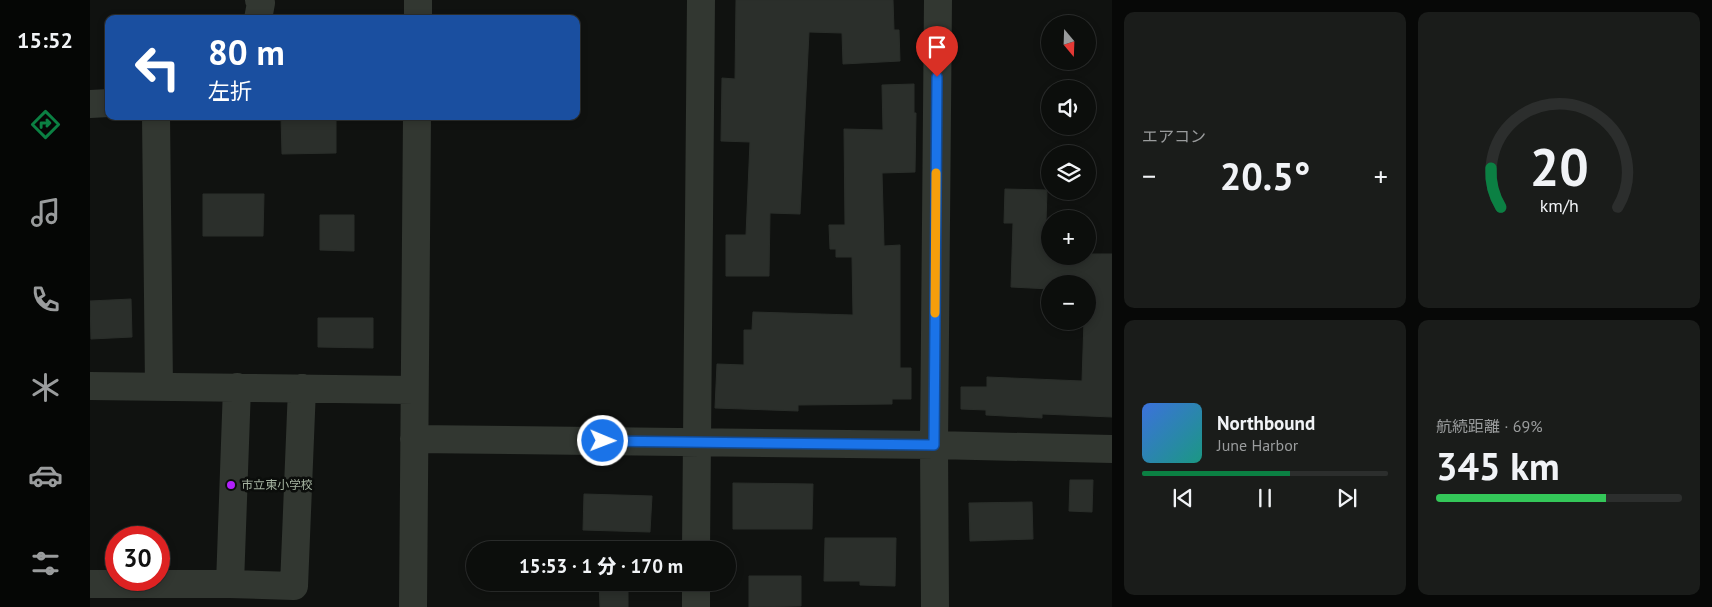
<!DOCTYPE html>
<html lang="ja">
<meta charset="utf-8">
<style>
:root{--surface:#0c0e0c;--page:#1a1c1a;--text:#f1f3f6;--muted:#9a9c9d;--line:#2c2e2d;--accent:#0b8043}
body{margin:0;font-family:"PT Sans","Noto Sans JP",sans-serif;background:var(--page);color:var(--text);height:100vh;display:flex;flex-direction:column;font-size:19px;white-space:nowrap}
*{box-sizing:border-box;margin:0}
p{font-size:16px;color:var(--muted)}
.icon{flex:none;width:28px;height:28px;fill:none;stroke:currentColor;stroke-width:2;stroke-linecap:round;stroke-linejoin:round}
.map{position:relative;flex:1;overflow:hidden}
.details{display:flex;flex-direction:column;gap:12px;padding:12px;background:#070807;width:600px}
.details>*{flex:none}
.guide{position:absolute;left:15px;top:15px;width:475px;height:105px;border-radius:10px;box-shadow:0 2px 8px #0003,0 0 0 1px var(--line);background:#1a4fa0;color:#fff;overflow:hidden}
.needle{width:32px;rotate:161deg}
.fabs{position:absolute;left:951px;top:15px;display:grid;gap:10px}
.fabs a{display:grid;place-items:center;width:55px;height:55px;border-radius:50%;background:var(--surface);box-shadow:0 2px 8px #0003,0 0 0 1px var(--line);font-size:25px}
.speed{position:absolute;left:15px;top:526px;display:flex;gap:10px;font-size:25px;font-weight:700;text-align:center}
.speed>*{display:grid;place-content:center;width:65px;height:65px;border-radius:50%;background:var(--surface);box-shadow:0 2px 8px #0003,0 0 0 1px var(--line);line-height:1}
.speed .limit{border:8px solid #d22;background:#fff;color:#111}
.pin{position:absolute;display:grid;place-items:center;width:42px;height:42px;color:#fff;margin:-51px -21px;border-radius:50% 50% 50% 0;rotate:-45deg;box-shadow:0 0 5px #0007}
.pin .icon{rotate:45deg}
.me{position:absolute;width:55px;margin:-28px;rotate:91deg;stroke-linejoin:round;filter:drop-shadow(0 0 4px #0008)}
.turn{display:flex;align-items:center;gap:18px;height:105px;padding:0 20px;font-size:22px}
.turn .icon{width:65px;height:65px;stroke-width:2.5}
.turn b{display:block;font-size:35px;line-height:42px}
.big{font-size:38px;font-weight:800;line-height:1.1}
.details .tile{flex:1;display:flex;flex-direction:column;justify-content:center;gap:8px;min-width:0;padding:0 18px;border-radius:10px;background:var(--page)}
.details .dial{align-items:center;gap:0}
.dial svg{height:130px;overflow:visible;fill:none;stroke:var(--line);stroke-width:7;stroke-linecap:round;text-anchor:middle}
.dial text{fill:var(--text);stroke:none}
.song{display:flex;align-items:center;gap:15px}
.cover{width:60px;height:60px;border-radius:8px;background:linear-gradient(135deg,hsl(220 70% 55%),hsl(170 70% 35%))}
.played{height:5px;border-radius:2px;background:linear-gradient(90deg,var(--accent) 60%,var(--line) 60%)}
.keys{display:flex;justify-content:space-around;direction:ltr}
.heat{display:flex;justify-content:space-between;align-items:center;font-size:28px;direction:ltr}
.charge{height:8px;border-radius:4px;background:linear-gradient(90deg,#34c759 69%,var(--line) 0)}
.details .tiles{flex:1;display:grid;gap:12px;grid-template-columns:repeat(2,1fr)}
.trip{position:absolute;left:376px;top:541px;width:270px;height:50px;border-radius:25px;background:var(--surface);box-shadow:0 2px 8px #0003,0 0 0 1px var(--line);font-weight:800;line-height:50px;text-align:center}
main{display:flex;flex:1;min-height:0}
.tabs{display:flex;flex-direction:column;width:90px;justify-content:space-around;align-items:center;background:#050605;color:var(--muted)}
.tabs .icon{width:35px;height:35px}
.tabs .on{color:var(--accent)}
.tabs b{font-size:22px;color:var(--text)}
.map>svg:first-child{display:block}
.building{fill:#2b2f2b;stroke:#2a2e2a}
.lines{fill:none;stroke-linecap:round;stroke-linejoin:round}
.minor{stroke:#323731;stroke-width:28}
.route-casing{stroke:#114b97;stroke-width:12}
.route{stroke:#1a73e8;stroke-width:9}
.slow{stroke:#f59e0b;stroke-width:9}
.poi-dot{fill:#b220fb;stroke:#0b0d0b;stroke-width:2}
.labels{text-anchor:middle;stroke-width:5;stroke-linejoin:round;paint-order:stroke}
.poi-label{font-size:12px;fill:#a6b4a1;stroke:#0b0d0b;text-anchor:start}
</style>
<main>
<nav class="tabs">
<b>15:52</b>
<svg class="icon on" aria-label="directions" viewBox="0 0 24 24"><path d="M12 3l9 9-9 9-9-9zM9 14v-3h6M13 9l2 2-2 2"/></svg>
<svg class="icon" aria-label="music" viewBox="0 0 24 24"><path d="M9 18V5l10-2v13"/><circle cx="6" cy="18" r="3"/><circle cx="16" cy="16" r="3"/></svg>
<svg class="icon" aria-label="phone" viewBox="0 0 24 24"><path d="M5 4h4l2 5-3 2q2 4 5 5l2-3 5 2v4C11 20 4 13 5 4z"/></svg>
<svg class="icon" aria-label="climate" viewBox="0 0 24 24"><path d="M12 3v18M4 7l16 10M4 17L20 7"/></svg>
<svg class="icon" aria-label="car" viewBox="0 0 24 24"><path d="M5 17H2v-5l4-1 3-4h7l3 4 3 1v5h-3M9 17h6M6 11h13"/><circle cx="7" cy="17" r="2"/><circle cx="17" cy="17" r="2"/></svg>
<svg class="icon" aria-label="filters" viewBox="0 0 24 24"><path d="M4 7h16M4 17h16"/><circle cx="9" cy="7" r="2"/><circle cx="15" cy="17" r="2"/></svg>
</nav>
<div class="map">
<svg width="1022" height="607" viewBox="0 0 1022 607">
<rect width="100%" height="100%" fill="#101210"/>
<path class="building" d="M646,0H803L804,30H809L810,61L753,64L752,33L719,32L710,214L680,213L679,276H636V235H656L660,142L631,141L632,78L645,79Z
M824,84V113H826L825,172L792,173L794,246L810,245V368H821V399H802V404L708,405V411L625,408L627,364L654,365V330H662L663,312L763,315L762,257H746V249H740L739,225H755L754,129L793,130L792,85Z
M191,116H246V153L192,154Z
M915,189L957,190L955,253H960V256H998V254H1022V417L952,414V418L896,415V410L871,409V387H897V377L992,381L994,321H998V284H960V289L921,287L923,223H914Z
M113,194H174L173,236H113Z
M230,215H264V251L230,250Z
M41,299L42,337L1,339L0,301Z
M228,318H283V348L228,347Z
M980,480H1003L1002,512L979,511Z
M643,483L723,484L722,529H643Z
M494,494L562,496L560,532L493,530Z
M942,502L943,539L880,541L879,503Z
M735,538H806L805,586L770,585V581H734Z
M659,576H711V606L659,607Z
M509,583H538V607H510Z"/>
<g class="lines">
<path class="minor" d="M168,19L171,3L169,0
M328,19V0
M0,104L19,103
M66,116L69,386
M0,386L324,390
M147,387L140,584L204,586L212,388
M324,439L844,445L1022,449
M606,550L611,0
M0,584H140
M323,607L327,116
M606,607V582
M845,607L844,445L848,0"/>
</g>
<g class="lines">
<defs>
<path id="route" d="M513,441L844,445L847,77"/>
</defs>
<use href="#route" class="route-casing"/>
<use href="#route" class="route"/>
<path class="slow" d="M845,313L846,173"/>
</g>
<circle class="poi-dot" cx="141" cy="485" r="5"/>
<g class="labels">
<g class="poi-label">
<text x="151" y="489">市立東小学校</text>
</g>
</g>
</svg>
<div class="fabs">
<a><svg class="needle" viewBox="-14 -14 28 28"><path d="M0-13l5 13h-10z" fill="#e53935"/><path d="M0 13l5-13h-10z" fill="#9a9c9d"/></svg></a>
<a><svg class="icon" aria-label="sound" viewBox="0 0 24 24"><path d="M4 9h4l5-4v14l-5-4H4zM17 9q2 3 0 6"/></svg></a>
<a><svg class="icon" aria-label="layers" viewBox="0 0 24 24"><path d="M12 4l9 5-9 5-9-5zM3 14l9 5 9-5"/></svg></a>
<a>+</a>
<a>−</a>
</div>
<div class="speed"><div class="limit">30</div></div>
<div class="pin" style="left:847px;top:77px;background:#d93025"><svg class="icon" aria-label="arrive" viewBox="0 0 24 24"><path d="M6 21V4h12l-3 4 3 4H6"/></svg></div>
<svg class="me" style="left:513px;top:441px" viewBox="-20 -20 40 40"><circle r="17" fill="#1a73e8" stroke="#fff" stroke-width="3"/><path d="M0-11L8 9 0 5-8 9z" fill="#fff"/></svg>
<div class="trip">15:53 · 1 分 · 170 m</div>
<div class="guide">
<div class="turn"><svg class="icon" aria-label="left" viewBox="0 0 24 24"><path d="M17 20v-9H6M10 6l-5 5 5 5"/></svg><div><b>80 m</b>左折</div></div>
</div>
</div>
<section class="details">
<div class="tiles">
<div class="tile"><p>エアコン</p>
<div class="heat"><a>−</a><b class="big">20.5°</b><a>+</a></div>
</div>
<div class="tile dial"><svg viewBox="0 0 100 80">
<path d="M14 69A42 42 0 1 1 86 69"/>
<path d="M14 69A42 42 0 0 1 8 45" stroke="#0b8043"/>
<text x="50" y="56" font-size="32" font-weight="700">20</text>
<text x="50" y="72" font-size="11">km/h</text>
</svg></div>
<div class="tile">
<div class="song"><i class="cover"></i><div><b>Northbound</b><p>June Harbor</p></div></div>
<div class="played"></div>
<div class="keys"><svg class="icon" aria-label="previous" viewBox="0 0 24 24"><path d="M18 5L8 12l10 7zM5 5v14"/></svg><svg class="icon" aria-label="pause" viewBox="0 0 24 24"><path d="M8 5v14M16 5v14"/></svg><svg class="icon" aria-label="next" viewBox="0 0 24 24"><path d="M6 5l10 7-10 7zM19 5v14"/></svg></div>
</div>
<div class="tile"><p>航続距離 · 69%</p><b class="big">345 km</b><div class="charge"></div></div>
</div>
</section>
</main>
